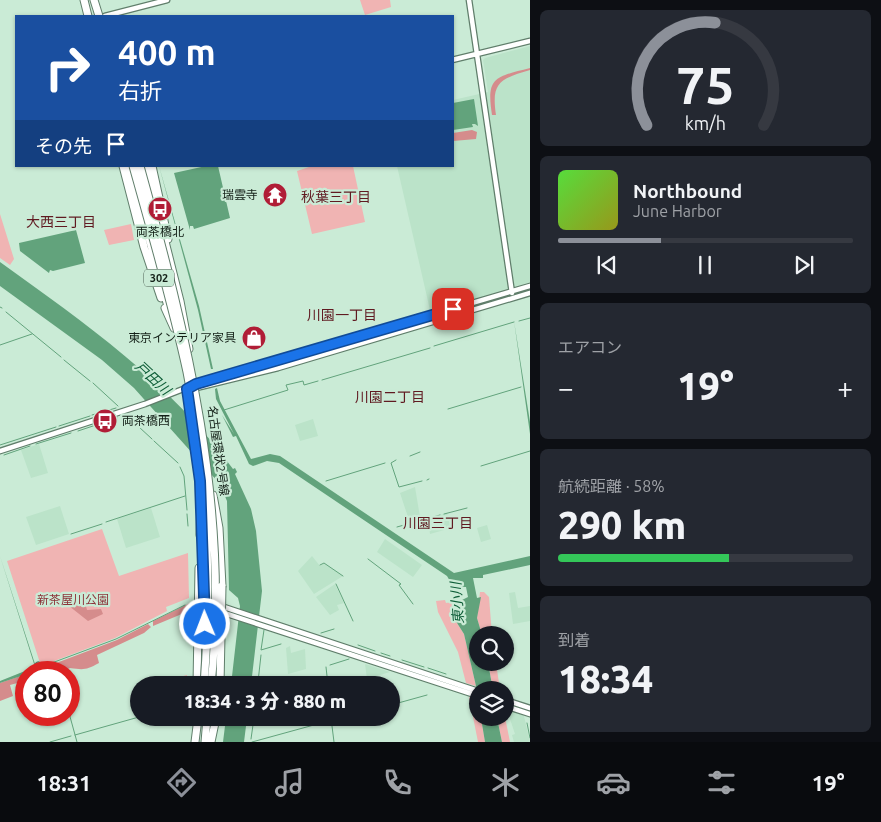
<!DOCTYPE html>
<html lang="ja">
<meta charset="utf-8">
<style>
:root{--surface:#171b24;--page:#242831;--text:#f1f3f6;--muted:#9ea1a6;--line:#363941;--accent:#8c9099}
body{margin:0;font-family:Ubuntu,"Noto Sans JP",sans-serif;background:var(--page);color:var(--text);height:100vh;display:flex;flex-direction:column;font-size:19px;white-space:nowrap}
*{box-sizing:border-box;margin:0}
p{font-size:16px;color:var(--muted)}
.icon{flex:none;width:28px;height:28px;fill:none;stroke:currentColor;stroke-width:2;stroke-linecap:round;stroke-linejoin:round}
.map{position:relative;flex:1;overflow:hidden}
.details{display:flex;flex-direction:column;gap:10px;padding:10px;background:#0d0f14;width:351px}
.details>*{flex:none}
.banner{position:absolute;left:15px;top:15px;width:439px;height:152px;border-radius:0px;box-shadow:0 1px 4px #0004;background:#1a4fa0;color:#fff;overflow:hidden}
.tools{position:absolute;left:469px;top:626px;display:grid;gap:10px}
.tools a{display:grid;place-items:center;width:45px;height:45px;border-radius:50%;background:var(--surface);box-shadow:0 1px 4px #0004;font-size:25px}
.speed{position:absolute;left:15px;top:661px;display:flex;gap:10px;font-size:25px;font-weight:700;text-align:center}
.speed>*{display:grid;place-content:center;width:65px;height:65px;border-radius:50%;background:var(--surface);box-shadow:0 1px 4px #0004;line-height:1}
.speed .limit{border:8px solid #d22;background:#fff;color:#111}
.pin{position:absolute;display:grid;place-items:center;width:42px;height:42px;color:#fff;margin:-21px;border-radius:10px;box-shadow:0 2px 8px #0006}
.me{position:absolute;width:55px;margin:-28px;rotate:359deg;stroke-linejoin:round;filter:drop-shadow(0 0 4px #0008)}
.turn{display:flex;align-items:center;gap:18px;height:105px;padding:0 20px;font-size:22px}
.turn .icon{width:65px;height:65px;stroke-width:2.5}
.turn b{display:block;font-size:35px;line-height:42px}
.then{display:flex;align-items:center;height:48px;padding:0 20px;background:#0003;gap:10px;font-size:19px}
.big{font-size:38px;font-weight:800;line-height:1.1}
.details .tile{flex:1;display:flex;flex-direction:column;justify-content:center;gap:8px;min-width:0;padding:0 18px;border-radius:8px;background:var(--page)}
.details .dial{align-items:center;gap:0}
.dial svg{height:130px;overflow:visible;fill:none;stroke:var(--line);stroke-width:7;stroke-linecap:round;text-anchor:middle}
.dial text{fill:var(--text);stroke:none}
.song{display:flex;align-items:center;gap:15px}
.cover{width:60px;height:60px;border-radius:8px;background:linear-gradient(135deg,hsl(110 70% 55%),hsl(60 70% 35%))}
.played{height:5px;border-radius:2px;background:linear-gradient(90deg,var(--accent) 35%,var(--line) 35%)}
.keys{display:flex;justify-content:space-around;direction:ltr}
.heat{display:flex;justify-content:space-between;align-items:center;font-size:28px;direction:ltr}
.charge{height:8px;border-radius:4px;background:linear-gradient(90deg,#34c759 58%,var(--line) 0)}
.trip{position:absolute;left:130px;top:676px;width:270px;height:50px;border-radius:25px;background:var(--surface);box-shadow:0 1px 4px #0004;font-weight:800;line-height:50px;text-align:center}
.dock{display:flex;height:80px;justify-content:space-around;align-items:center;background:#090b0e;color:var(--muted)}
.dock .icon{width:35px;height:35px}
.dock .current{color:var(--accent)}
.dock b{font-size:22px;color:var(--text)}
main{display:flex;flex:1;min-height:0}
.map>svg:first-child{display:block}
.built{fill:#bbe3c9}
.green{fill:#f0b4b3}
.forest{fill:#d58c8c}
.water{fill:#62a37c}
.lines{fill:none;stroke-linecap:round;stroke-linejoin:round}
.stream{stroke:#62a37c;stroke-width:1}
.minor-casing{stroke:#607e6b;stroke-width:7}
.highway-casing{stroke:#607e6b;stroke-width:9}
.minor{stroke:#fff;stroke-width:4.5}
.highway{stroke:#fff;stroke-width:7}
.highway-bridge-casing{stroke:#607e6b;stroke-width:9;stroke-linecap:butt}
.highway-bridge{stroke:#fff;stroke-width:7}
.route-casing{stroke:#114b97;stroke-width:12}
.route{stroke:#1a73e8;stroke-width:9}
.labels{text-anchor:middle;stroke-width:4.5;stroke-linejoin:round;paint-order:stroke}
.shield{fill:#caebd6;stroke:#4a5c50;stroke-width:1}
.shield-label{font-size:11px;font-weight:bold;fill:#131f17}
.poi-label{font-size:12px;fill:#131f17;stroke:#caebd6;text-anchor:end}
.street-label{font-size:12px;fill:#131f17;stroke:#caebd6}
.park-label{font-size:12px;fill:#8c343a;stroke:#caebd6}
.neighbourhood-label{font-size:14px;fill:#601a21;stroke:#caebd6}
.water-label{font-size:14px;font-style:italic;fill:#0d5d37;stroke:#caebd6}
</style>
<main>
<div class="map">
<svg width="530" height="742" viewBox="0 0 530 742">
<rect width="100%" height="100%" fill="#caebd6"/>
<path class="built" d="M530,46V282L433,311L430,310L397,166H452L453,100L488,92L483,60L485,58Z
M313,419L318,436L300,441L295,425Z
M39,444L48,473L31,478L21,450Z
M415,487L420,517L409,520L400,493Z
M60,506L69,534L36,545L26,517Z
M151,508L160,537L126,548L117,519Z
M447,513L451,528L430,534L427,519Z
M487,525L491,539L481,542L477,528Z
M385,539L422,565L413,577L377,552Z
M312,556L320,566L324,563L343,576L314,594L298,571Z
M335,584L344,603L337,605L339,610L330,615L316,597Z
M515,592L518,608L530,606V621L513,624L509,593Z
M290,646L291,653L305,649L306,669L288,674L286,648Z
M365,664L390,672L367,679Z
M510,710L524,716L530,742H514L512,735L515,734L509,716Z"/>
<path class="green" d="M360,0H390L391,7L365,15Z
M312,166H353L365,222L312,234L297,171Z
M0,214L14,259L10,265L0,258Z
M131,224L134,240L109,245L104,230Z
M102,529L119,576L188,553L189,598L166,607L167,611L115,638L41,666L7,561Z
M480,592H484L489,597L492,635H482L477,618Z
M445,600L446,603L457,601L453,617L464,634L476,686L466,683L458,652L438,612L436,601Z
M488,663H496L500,690H493Z
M187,675V685H162L161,682Z
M469,697L477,700L478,718H481L485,742H478Z
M505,717L510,742H502L497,718Z"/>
<path class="forest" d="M530,68V70C500,79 491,82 496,115H492C486,77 495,77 530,68Z
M472,130L477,132L476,139L453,141V133Z
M80,594L89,603L86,606L87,610L101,609L103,614L88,621L69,606Z
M190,603L189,611L153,626V621Z
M148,624L151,627L144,633L97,655L99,663C86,670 84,670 70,668L62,672H46L43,668L117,640Z
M26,674V691L21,682L10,685L13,696L0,701V683Z"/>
<path class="water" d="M474,99L478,126L475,124H472L473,127L453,130V103Z
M159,166L199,306L213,369H211L198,310Z
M206,166H218L230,218L194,229L193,226H190V230L174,173Z
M76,230L85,263L53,271L50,270L49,273L20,251L19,243Z
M0,262C85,323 171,383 233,469L235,468L237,472L235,474L251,509L256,531L262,591L251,685H231L240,606L238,598L229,590L227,501L219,483L134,388L102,360L0,286Z
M514,321L530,422V434Z
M217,388L220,401L251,459L270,454L280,456L454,573L530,556V565L483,575V578H473L477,598L481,597L477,618L482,635H478V662L488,663L493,690H478L477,703L476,686L464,634L452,615L456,603L468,597L466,587H461L460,583L458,588H454L447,576L279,463L267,461L253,466L249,464L236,436L233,437L222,415L234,434L216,399L215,389Z
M0,556L35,664L39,670L0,683V681L35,667Z
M226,718H247L244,742H223Z
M481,718H497L502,742H485Z"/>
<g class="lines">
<path class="stream" d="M0,307L2,308
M6,312L61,357
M519,321L530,318
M0,345L32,334
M434,346L514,322
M64,360L90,381
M322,380L430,348
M93,383L118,406
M448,409L521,387
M224,410L288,390L286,385L303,381L304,385L318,381
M92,415L116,408
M126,415L152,439
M59,426L90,416
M78,431L117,418
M154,441L178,463
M36,444L71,433
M0,445L56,427
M4,455L30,446
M410,456L420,452
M396,460L391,463L399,487L422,481
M481,466L530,451
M180,467L184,476L187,510
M427,480L429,479
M326,481L385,463
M187,514L188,526
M444,514L467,508
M106,522L185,496
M397,527L440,515
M71,534L102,524
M368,559L401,584L399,585L413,604
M320,565L324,563L343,576
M336,584L353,621
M264,630L261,650L281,644
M321,633L334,629
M358,645L375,651
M381,653L390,656
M402,660L424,667
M330,665L349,659
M41,667L116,639L185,605
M326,667L328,685
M428,668L446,674
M258,682L261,655
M258,685V684
M391,705L427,695
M69,713L77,742
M331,718L334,742
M337,719L345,718
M527,723L530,738
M75,735L139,717
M251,739L254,718
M50,742L71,736
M252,742L332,720"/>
<defs>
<path id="minor" d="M469,0L512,293
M105,16L167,0
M452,60L530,41
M192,389L278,368L530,293
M0,451L145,404L196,384L530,286
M221,606L478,691
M221,612L478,696
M38,665L42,672
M505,700L530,708
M505,706L530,714"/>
<path id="highway" d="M84,0L88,16
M94,0L99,16
M123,166L144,247L161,298
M129,166L169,310
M146,166L180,301L189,349
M152,166L168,239
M165,308L174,328
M188,391L198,460
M213,495L219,528L222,586
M203,530L204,602
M200,535L201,497
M197,685L199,568
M195,742L198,718
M205,742L207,718
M211,742L216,718"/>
</defs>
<use href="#minor" class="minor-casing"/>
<use href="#highway" class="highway-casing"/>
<use href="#minor" class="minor"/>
<use href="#highway" class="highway"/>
<defs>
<path id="highway-bridge" d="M133,166C152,234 172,303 187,372C208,475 212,581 204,685
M140,166C187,335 230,508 211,685
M220,685L222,586"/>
</defs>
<use href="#highway-bridge" class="highway-bridge-casing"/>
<use href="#highway-bridge" class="highway-bridge"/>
</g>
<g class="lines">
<defs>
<path id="route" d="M205,624L200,481L187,389L196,384L453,309"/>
</defs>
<use href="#route" class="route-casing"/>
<use href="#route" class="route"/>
</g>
<defs>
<symbol id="temple-disc" viewBox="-11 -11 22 22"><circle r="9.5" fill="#b01d36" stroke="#caebd6"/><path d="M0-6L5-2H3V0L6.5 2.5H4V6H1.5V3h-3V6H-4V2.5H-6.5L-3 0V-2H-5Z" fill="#fff"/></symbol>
<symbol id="bus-disc" viewBox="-11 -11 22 22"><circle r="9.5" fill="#b01d36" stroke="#caebd6"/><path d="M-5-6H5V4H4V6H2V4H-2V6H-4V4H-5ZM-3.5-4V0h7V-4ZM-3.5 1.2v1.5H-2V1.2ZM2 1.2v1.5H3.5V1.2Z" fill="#fff"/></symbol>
<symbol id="shop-disc" viewBox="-11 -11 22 22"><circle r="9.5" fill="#b01d36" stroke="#caebd6"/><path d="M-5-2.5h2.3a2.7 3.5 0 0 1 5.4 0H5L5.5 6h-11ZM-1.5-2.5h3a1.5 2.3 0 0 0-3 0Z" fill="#fff"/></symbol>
</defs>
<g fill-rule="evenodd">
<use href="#temple-disc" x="261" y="181" width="28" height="28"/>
<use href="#bus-disc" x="146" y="195" width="28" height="28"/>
<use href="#shop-disc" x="240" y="324" width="28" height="28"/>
<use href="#bus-disc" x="91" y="407" width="28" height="28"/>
</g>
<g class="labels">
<rect class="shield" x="144" y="269.5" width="30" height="17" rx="4"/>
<g class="shield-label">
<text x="159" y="282">302</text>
</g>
<g class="poi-label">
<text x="258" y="199">瑞雲寺</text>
<text x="160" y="236" text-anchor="middle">両茶橋北</text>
<text x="236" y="342">東京インテリア家具</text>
<text x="122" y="425" text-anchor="start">両茶橋西</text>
</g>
<g class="street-label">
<text transform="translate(218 451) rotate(82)" y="4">名古屋環状2号線</text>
</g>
<g class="park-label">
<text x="73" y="604">新茶屋川公園</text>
</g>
<g class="neighbourhood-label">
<text x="336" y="202">秋葉三丁目</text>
<text x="61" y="227">大西三丁目</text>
<text x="342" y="320">川園一丁目</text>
<text x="390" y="402">川園二丁目</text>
<text x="438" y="528">川園三丁目</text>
</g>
<g class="water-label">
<text transform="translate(153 378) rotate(43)" y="5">戸田川</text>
<text transform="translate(457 603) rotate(-94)" y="5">東小川</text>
</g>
</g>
</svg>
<div class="tools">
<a><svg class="icon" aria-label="search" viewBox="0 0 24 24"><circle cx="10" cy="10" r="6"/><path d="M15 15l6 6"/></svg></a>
<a><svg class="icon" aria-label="layers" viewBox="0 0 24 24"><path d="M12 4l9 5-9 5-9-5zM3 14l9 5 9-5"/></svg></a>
</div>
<div class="speed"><div class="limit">80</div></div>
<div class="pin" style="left:453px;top:309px;background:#d93025"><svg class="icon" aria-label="arrive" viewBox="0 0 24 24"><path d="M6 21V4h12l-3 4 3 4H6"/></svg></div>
<svg class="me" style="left:205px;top:624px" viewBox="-20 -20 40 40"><circle r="17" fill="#1a73e8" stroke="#fff" stroke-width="3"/><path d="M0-11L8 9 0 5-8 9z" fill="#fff"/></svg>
<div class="trip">18:34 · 3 分 · 880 m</div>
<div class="banner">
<div class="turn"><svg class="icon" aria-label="right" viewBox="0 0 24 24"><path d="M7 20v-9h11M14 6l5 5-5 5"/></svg><div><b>400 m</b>右折</div></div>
<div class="then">その先<svg class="icon" aria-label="arrive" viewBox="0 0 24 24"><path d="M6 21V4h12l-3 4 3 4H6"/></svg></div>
</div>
</div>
<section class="details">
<div class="tile dial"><svg viewBox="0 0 100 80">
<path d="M14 69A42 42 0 1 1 86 69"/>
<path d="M14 69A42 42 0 0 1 56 6" stroke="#8c9099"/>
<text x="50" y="56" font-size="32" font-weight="700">75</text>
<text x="50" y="72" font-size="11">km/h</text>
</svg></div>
<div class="tile">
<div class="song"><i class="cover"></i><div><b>Northbound</b><p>June Harbor</p></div></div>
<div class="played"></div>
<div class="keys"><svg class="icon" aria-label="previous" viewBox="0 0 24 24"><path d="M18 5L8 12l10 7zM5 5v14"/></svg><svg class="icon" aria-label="pause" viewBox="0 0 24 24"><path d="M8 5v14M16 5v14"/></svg><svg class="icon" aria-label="next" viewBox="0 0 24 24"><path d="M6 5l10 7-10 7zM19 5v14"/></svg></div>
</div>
<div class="tile"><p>エアコン</p>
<div class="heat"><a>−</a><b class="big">19°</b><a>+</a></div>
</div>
<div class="tile"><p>航続距離 · 58%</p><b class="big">290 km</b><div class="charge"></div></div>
<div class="tile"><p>到着</p><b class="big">18:34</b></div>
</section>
</main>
<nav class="dock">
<b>18:31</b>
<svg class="icon current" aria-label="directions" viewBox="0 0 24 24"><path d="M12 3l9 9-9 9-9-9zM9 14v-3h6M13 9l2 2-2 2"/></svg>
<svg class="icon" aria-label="music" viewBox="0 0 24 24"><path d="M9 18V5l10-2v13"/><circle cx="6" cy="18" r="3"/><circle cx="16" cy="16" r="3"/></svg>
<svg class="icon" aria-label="phone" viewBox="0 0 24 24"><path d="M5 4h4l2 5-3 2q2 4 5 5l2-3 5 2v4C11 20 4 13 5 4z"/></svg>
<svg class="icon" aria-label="climate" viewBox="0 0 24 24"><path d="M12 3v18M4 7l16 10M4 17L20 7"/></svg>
<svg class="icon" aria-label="car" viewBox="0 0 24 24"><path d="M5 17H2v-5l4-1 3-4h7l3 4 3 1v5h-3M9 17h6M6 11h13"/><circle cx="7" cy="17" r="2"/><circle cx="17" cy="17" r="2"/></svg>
<svg class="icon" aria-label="filters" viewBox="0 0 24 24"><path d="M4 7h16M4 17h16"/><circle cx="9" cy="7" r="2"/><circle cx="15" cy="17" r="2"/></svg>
<b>19°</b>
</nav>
